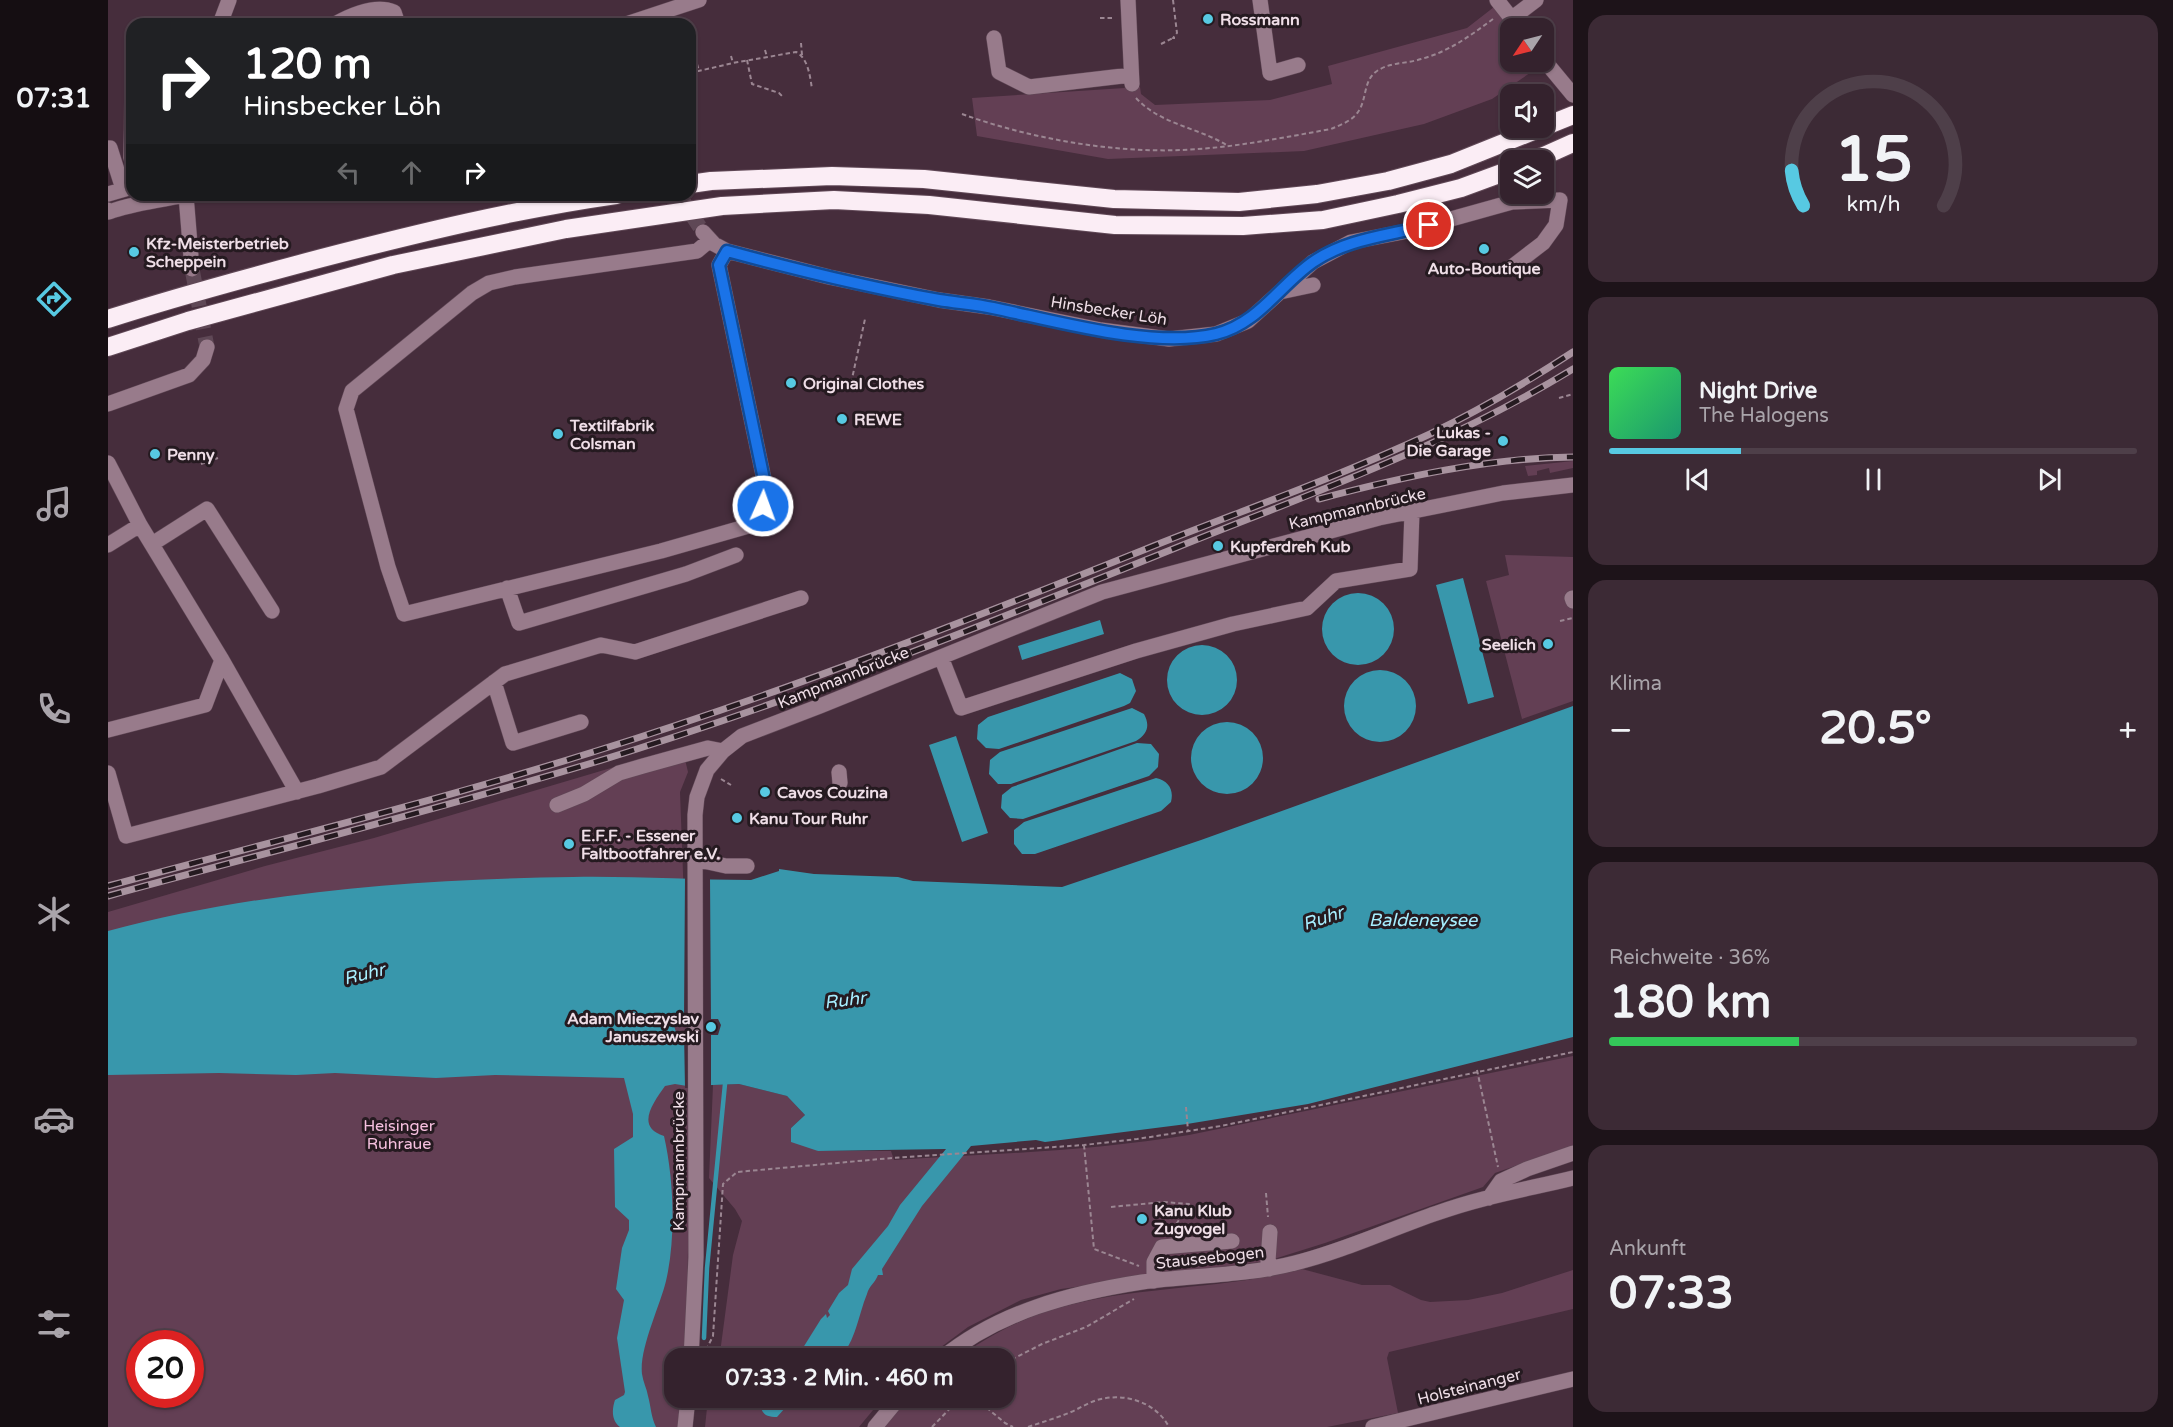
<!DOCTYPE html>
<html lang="de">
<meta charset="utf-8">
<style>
:root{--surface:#34222d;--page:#3c2a35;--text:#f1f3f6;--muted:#a9a4aa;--line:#4e3f49;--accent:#57c9e2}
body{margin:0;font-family:"Varela Round",sans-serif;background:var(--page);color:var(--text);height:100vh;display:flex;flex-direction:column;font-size:22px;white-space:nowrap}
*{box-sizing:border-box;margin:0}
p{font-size:20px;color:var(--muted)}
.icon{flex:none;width:33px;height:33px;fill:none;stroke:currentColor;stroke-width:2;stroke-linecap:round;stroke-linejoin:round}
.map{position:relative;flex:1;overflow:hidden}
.drawer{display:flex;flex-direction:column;gap:15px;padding:15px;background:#1d1319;width:600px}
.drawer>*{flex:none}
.banner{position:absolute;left:18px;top:18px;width:570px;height:183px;border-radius:18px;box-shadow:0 2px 4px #0004,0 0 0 2px var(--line);background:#202124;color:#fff;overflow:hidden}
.needle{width:39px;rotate:235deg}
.fabs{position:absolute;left:1392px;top:18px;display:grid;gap:12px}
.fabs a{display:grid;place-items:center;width:54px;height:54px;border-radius:12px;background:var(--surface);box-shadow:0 2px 4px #0004,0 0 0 2px var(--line);font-size:30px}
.speed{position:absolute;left:18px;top:1330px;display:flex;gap:12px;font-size:30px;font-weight:700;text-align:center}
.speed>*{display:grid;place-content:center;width:78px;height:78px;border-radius:50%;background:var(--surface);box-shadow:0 2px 4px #0004,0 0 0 2px var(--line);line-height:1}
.speed .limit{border:9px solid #d22;background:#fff;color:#111}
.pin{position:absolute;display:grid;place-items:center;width:51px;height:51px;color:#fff;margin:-26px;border:3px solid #fff;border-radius:50%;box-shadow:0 2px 6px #0007}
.me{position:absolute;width:66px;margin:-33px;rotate:2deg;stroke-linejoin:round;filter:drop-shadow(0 0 4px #0008)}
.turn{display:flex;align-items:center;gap:21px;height:126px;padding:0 18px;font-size:27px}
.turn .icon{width:78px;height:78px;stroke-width:2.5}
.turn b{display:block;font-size:42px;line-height:51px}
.lanes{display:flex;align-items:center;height:57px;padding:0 18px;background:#0003;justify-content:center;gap:30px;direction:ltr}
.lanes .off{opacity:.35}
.big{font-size:45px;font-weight:800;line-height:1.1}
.drawer .tile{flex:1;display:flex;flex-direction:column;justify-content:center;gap:9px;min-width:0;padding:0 21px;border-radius:18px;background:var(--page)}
.drawer .dial{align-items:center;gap:0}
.dial svg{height:156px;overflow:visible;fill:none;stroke:var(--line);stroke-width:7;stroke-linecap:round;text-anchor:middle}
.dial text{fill:var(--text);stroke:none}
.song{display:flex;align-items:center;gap:18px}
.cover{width:72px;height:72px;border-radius:9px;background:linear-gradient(135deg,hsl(130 70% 55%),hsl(160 70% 35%))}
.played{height:6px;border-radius:3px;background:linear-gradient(90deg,var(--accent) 25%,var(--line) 25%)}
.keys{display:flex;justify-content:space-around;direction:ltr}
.heat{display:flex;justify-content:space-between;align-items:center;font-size:33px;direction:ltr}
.charge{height:9px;border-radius:4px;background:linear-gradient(90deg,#34c759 36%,var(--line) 0)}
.trip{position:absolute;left:556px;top:1348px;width:351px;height:60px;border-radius:18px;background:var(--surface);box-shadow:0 2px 4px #0004,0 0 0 2px var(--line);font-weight:800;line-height:60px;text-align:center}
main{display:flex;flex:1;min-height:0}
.tabs{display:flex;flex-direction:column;width:108px;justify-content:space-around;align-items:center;background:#150e12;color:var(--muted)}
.tabs .icon{width:42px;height:42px}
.tabs .current{color:var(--accent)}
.tabs b{font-size:27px;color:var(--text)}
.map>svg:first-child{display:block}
.green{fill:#633f54;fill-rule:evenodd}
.water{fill:#3897ac;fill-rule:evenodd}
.pier{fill:#462d3c}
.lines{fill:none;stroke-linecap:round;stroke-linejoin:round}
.stream{stroke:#3897ac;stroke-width:4.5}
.minor-tunnel{stroke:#5f4856;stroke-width:15;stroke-dasharray:15 8;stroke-linecap:butt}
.minor-casing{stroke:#614957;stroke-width:16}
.highway-casing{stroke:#614957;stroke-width:20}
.path{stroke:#9b8692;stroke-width:2;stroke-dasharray:4.5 3;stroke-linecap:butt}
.minor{stroke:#987b8b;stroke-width:15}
.highway{stroke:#fbedf5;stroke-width:18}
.rail-casing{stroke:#a8939f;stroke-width:7}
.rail{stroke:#251a20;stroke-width:4.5;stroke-dasharray:14;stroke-linecap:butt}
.route-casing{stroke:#114b97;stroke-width:15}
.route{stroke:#1a73e8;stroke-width:10}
.poi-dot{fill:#57c9e2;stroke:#251a20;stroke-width:2}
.labels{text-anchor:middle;stroke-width:6;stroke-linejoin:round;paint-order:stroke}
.poi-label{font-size:16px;font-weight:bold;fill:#efdee7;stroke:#251a20;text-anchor:start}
.street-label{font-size:16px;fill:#efdee7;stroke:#251a20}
.park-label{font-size:16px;fill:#f6c0df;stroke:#251a20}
.water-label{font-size:18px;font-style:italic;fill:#a7eeff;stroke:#251a20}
</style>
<main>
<nav class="tabs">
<b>07:31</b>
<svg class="icon current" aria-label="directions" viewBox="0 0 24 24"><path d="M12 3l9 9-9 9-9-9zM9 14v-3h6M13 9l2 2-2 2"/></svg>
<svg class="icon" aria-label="music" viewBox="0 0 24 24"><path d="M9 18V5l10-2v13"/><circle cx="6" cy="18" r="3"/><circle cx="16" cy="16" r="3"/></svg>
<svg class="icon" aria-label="phone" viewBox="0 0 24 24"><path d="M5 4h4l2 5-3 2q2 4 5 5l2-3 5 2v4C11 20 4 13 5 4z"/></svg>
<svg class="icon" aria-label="climate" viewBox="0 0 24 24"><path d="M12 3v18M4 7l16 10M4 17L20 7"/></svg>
<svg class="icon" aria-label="car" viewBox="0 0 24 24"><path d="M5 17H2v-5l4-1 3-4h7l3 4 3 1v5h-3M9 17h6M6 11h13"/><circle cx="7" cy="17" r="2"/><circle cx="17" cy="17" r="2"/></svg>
<svg class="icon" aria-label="filters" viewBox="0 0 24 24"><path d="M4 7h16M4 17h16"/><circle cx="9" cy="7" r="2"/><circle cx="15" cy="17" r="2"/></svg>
</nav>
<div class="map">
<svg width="1465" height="1427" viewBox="0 0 1465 1427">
<rect width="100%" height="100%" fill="#462d3c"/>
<path class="green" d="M1386,7L1402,29V62H1428L1432,66L1384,99L1316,124L1196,151L1000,159L869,136L864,98L1032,87L1033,94L1047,105L1162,100L1224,84L1220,66L1359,28Z
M1465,461V468L1442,473L1441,468L1429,471V475L1420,476L1417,466Z
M1397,555L1465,557V701L1414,719L1378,581L1401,575Z
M575,751L580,772L572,792L583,1089L578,1359H567V1398H575L572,1427H0V912L157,866L266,838L557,752V755ZM32,1344H82V1395H32Z
M1465,1056V1146L1387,1173L1375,1187L1217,1243L1160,1261L953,1289L913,1300L860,1327L817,1359H608L612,1353L625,1255L634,1221L627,1209L601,1178L605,1085L631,1084L679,1096L697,1115L683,1128L710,1151H783L786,1160C885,1154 983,1151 1081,1135Z
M1194,1269L1254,1285H1282L1313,1300L1322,1302L1360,1300L1394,1293L1465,1270V1309L1281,1352L1279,1358L1290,1413L1219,1427H775L801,1398H897V1359H848C879,1337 913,1318 950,1308C1030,1285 1114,1290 1194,1269Z
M600,1398H775L751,1427H597Z"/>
<path class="water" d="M1355,578L1386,697L1360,704L1328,585Z
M1214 629a36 36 0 1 1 72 0a36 36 0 1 1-72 0Z
M992,620L996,634L914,660L910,646Z
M1059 680a35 35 0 1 1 70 0a35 35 0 1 1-70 0Z
M1236 706a36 36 0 1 1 72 0a36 36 0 1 1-72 0Z
M1012,673L1024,679L1028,691L1022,703L1016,706L891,749L878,748L869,739L870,725L880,717Z
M1465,706V1037L1200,1104L1079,1124L937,1142L928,1140L863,1146L814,1206L774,1269L775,1275H770C767,1283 761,1286 759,1294C750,1316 748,1341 731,1359H688L713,1319L718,1314L719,1318L722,1315L720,1311L731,1293L740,1285L744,1269L780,1226L792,1205L838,1149L710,1151L683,1142V1128L697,1115L679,1096L631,1084L579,1086L567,1084L557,1086C545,1103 527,1127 556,1136C566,1180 568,1238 558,1281C552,1306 531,1349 534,1374C535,1382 539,1389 540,1396C543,1407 543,1417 548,1427H512C503,1420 504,1409 507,1400L516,1395L517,1392L509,1338L516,1300L508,1289L514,1248L521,1230V1220L507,1207L506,1149L525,1137V1114L516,1078L387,1075L328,1078L227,1073L188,1075L111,1073L0,1075V931C149,891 311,879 465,877C525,876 584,880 643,880L671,871V869L706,874L790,877L805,881L954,887L1093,840ZM569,1019H610L613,1025L610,1035H569L566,1026Z
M1024,708L1036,714C1042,725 1040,734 1028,741L903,784H890L881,774L882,760L892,752Z
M1083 758a36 36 0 1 1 72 0a36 36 0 1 1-72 0Z
M848,736L880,833L854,842L821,745Z
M1029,743L1043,744L1051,754L1050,767L1041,776L915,819L902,818L893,808L894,795L904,787Z
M1048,778C1061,781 1066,790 1063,802L1053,811L927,854H914L906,844V830L916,822Z
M656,1398H686L669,1417C659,1417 654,1415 652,1404Z"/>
<path class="pier" d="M577,878H602L603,1022H576Z
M576,1032H603V1088H577Z"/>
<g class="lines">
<path class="stream" d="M596,1338L599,1268L617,1084"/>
<path class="minor-tunnel" d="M571,195L595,232
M84,269L99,347"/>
<defs>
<path id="minor" d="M1020,0L1024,84
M1152,0L1162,73L1190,65
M1389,0L1411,28
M1403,19L1428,0
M112,24L121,0
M227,24C243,15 268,4 286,12L290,24
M518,24L591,0
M886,38L891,72L921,87L1023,75
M1436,60L1465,95
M0,148H2L15,189
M23,158L24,100
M0,194L24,187
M78,195L84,269
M0,210L1,212C26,203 51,201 76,195
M595,232L606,244L619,251L721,277L831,300L881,307L993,330L1061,339L1108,334L1140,321L1205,262L1243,242L1300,231L1404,202L1452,200L1448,225L1435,243L1405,266
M602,240L589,251L407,277L381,283L364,293L244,391L238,409L280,567L296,614L553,551L651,523L658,489L611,265L619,251
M1172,292L1205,285
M0,404L81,375L95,360L99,347
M0,463L32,525L114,660L97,705L0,730
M44,544L99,509L164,611
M0,545L32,525
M399,588L411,623L578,574L628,555
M1464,598L1465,601
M833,657L853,708L1028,651L1125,624L1199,608L1228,581L1302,569L1304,512
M114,660L189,792
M386,682L405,743L473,722
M731,772L732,783
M0,773L18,836L210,786L273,767L397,674L493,645L527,652L693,598
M449,805L476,794L511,773L535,766L600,748L615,751
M586,859L618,866H639
M1381,1198L1393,1181L1419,1169L1465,1153
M1161,1269L1160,1261L1162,1232
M1046,1281V1262L1054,1247L1124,1241
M583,1359L588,1257L587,815L589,797L599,770L615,751L634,736L712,706L994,592L1271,518L1395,493L1465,485
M833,1359C890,1312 963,1293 1034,1282C1085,1275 1137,1276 1187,1263C1236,1251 1282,1229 1329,1213C1373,1197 1420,1189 1465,1178
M577,1427L580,1398
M767,1427L791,1398
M1265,1427L1465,1379"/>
<path id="highway" d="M1427,160L1465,143
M582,184L603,181L724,176L816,179L1006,199L1131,202L1209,194L1280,181L1343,164L1465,115
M0,319C71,296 142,277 214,258C311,233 409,209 508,195
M0,347L80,321L285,265L458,229L614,206L726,200L821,205L1007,225L1135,226L1215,220L1290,204L1353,188L1402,170"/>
</defs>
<use href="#minor" class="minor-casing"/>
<use href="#highway" class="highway-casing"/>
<path class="path" d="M1065,0L1069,33L1065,38H1067
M992,18H1006
M693,43L694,55
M1053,44L1065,38
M657,50L659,57
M623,56L625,63
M639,60L644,84L671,93L675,97
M589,64L591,71
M582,73L625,63L688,52C700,58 702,76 704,89
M1028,98C1053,125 1090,127 1120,146
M854,114C921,138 1002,153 1074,150C1124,148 1173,138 1223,129C1232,125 1244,121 1250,112C1259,100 1255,80 1269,71C1282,62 1298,64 1313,59C1340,52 1362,36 1385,19
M740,388H742L757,319
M1451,398L1465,394
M93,464L110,458
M1452,621L1465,618
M613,779L623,785
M1369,1070L1390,1167
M1078,1107L1080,1131
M976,1145L986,1249L1031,1266
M1158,1193L1160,1217
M1003,1207L1055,1202L1081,1204L1064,1231
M598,1350L605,1336L615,1184L629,1172L784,1158L976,1145L1029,1139L1113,1126L1465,1052
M897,1363L934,1344L978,1327L1026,1299
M867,1398L897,1423L905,1427
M824,1427L852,1398
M920,1427C934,1422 949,1418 963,1412C972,1408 980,1403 989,1400C1016,1392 1048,1402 1061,1427"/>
<use href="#minor" class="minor"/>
<use href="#highway" class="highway"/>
<defs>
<path id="rail" d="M1211,499C1294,477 1379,458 1465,457
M0,886C162,842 325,802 485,752C672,694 856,622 1038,549C1133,511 1230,477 1322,434C1372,410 1419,382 1465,352
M0,896C161,852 324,811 484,763C681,703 874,626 1065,549C1201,494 1339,446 1465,369"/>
</defs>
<use href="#rail" class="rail-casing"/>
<use href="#rail" class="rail"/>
</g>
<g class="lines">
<defs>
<path id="route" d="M655,506L658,489L611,265L619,251C689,270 760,287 831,300C849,303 867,304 885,308C948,321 1045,349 1108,334C1150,324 1172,285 1205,262C1240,238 1281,236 1321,225"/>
</defs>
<use href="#route" class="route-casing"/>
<use href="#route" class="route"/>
</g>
<g class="poi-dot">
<circle cx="1100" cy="19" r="6"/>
<circle cx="1376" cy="249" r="6"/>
<circle cx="26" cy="252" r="6"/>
<circle cx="683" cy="383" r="6"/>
<circle cx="734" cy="419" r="6"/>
<circle cx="450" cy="434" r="6"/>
<circle cx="1395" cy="441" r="6"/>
<circle cx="47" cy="454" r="6"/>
<circle cx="1110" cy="546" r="6"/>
<circle cx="1440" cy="644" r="6"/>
<circle cx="657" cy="792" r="6"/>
<circle cx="629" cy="818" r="6"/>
<circle cx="461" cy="844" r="6"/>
<circle cx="603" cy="1027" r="6"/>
<circle cx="1034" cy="1219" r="6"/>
</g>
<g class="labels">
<g class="poi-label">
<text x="1112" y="25">Rossmann</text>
<text x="38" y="249">Kfz-Meisterbetrieb<tspan x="38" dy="18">Scheppein</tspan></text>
<text x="1376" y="274" text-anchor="middle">Auto-Boutique</text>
<text x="695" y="389">Original Clothes</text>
<text x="746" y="425">REWE</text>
<text x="462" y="431">Textilfabrik<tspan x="462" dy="18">Colsman</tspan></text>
<text x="1383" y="438" text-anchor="end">Lukas -<tspan x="1383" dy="18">Die Garage</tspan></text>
<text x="59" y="460">Penny</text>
<text x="1122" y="552">Kupferdreh Kub</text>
<text x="1428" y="650" text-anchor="end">Seelich</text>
<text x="669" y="798">Cavos Couzina</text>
<text x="641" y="824">Kanu Tour Ruhr</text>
<text x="473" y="841">E.F.F. - Essener<tspan x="473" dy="18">Faltbootfahrer e.V.</tspan></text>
<text x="591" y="1024" text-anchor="end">Adam Mieczyslav<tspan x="591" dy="18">Januszewski</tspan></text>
<text x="1046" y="1216">Kanu Klub<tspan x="1046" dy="18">Zugvogel</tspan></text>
</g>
<g class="street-label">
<text transform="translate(1001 310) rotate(9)" y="6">Hinsbecker Löh</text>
<text transform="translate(1249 508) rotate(-13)" y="6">Kampmannbrücke</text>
<text transform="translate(735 677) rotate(-22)" y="6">Kampmannbrücke</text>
<text transform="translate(570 1161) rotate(-90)" y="6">Kampmannbrücke</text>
<text transform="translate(1102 1257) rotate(-6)" y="6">Stauseebogen</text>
<text transform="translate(1361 1386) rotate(-14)" y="6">Holsteinanger</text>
</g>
<g class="park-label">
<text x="291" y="1131">Heisinger<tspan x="291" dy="18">Ruhraue</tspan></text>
</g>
<g class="water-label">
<text transform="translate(1215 918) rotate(-18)" y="6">Ruhr</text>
<text x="1315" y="926">Baldeneysee</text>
<text transform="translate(256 974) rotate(-14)" y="6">Ruhr</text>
<text transform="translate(737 1000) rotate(-7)" y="6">Ruhr</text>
</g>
</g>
</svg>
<div class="fabs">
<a><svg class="needle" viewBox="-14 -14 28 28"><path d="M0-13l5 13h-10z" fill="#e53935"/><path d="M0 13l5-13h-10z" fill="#a9a4aa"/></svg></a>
<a><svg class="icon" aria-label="sound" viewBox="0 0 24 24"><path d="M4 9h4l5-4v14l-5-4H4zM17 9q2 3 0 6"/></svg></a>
<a><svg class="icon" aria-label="layers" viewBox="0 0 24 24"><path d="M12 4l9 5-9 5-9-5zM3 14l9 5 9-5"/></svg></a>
</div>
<div class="speed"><div class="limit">20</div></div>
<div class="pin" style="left:1321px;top:225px;background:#d93025"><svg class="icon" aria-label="arrive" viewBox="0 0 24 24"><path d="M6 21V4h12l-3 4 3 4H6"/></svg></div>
<svg class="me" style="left:655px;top:506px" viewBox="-20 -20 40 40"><circle r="17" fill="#1a73e8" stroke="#fff" stroke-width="3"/><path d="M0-11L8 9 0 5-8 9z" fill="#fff"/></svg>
<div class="trip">07:33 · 2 Min. · 460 m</div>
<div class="banner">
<div class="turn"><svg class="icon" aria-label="right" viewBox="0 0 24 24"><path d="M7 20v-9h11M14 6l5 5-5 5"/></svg><div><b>120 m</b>Hinsbecker Löh</div></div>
<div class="lanes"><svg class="icon off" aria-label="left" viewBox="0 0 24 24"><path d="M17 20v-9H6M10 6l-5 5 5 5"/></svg><svg class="icon off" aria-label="ahead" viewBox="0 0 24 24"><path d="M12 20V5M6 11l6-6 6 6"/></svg><svg class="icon" aria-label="right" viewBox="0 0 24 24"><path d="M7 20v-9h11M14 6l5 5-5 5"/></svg></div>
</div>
</div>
<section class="drawer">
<div class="tile dial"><svg viewBox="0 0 100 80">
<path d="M14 69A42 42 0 1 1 86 69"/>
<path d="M14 69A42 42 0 0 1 8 51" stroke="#57c9e2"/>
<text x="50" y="56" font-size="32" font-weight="700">15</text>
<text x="50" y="72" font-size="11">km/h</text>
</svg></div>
<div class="tile">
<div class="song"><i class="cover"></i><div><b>Night Drive</b><p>The Halogens</p></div></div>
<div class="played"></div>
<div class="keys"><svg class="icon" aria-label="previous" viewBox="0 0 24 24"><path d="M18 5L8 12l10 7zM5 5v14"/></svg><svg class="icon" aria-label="pause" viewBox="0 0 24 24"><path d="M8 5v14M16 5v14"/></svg><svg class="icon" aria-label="next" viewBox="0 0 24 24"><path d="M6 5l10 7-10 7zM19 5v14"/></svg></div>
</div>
<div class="tile"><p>Klima</p>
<div class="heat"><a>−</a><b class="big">20.5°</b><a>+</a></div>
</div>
<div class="tile"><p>Reichweite · 36%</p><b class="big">180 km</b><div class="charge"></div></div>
<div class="tile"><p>Ankunft</p><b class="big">07:33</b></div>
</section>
</main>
